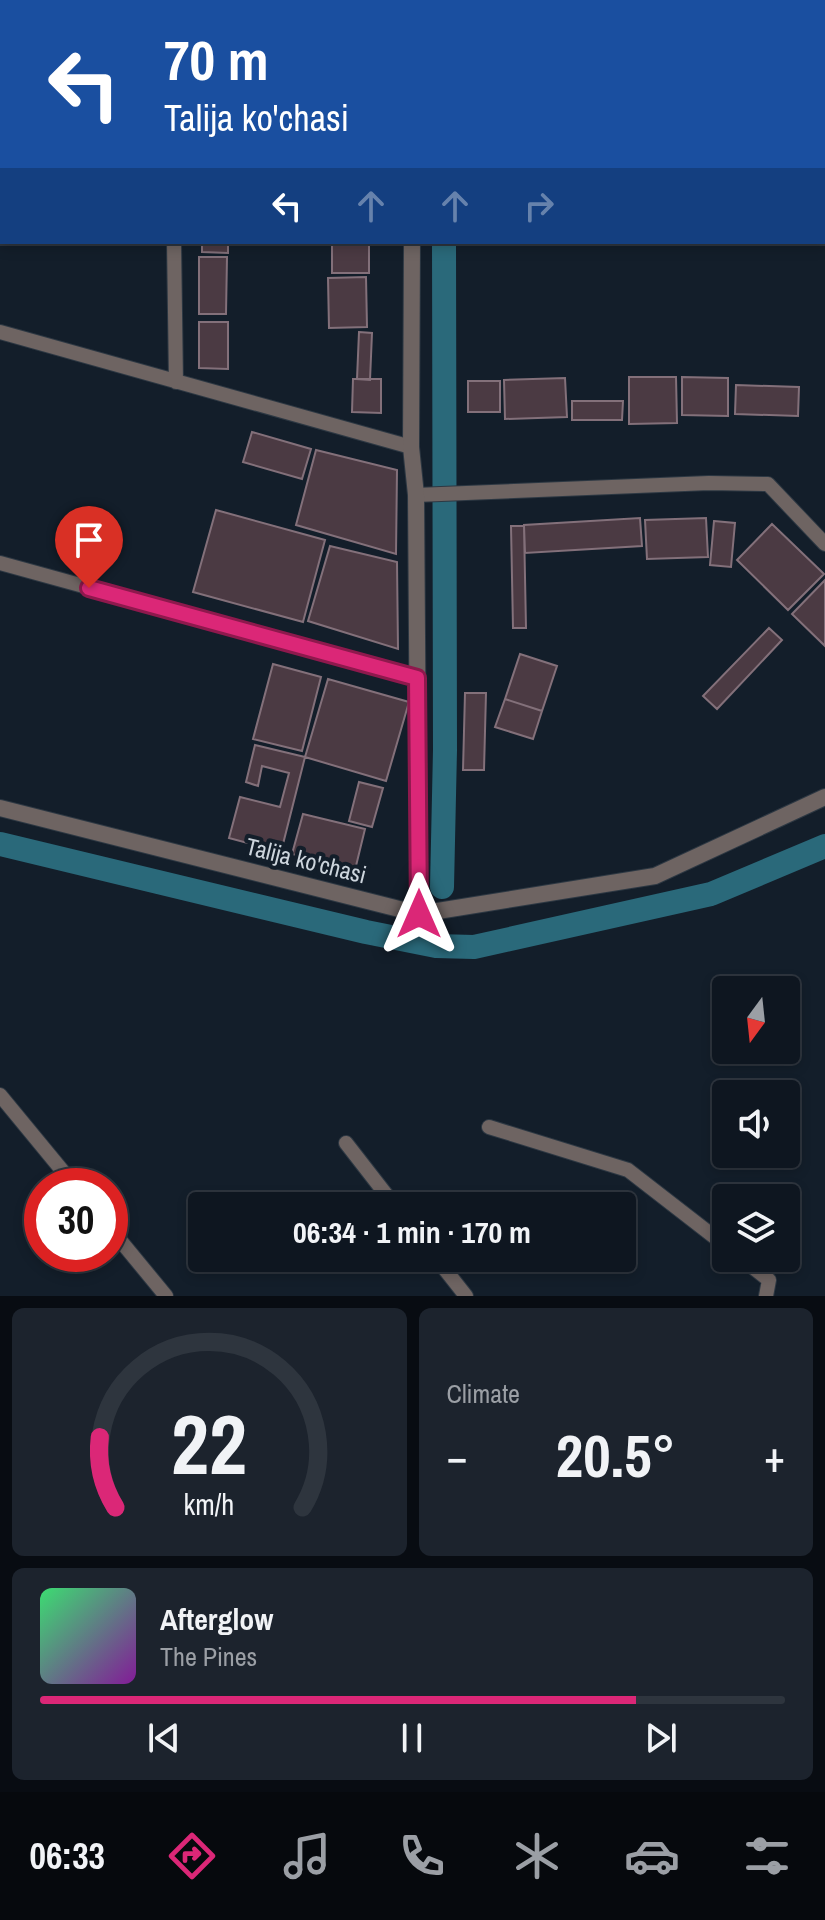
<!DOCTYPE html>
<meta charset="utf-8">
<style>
:root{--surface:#0e1620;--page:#1c232d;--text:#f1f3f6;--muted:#9b9fa5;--line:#2e353e;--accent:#db2777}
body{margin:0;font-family:"Archivo Narrow",sans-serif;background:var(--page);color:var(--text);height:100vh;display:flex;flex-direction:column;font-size:30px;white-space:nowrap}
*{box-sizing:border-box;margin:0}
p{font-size:26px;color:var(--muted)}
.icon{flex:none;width:44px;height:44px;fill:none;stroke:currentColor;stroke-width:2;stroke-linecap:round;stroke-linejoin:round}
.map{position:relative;height:1296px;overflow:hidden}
.sheet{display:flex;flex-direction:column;gap:12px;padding:12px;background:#080c12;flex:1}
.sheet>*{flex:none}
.banner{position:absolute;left:0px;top:0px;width:826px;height:244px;box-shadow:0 4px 12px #0003,0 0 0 2px var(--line);background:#1a4fa0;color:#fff;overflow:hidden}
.needle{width:52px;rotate:195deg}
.fabs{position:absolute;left:712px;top:976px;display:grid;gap:16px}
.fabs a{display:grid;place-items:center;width:88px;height:88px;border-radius:8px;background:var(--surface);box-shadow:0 4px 12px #0003,0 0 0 2px var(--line);font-size:40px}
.speed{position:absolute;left:24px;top:1168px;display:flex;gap:16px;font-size:40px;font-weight:700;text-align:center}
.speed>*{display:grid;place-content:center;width:104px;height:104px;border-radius:50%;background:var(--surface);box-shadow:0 4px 12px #0003,0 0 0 2px var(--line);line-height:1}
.speed .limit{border:12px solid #d22;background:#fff;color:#111}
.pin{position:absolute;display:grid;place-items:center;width:68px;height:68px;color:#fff;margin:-82px -34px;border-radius:50% 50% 50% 0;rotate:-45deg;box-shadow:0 0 8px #0007}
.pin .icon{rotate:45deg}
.me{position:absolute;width:88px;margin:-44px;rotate:0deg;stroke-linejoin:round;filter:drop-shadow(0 0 6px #0008)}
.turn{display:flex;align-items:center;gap:28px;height:168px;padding:0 32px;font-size:36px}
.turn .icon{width:104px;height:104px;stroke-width:2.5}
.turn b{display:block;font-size:56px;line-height:68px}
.lanes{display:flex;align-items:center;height:76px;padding:0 32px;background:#0003;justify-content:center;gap:40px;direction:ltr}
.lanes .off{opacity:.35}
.big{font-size:60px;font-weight:700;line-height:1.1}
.sheet .card{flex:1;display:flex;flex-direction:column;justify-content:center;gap:12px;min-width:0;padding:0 28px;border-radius:12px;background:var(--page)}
.sheet .dial{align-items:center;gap:0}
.dial svg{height:208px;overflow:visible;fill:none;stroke:var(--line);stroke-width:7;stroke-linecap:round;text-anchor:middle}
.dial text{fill:var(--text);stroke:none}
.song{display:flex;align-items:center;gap:24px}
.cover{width:96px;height:96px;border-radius:12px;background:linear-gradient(135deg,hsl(140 70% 55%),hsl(290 70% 35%))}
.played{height:8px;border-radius:4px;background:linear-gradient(90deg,var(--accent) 80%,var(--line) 80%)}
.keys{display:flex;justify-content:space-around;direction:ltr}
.heat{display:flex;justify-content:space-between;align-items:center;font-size:44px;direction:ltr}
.sheet .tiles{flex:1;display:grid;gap:12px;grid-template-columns:1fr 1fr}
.card:last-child{grid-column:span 2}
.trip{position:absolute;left:188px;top:1192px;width:448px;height:80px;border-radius:8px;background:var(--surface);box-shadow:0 4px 12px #0003,0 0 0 2px var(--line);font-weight:700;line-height:80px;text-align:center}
.tab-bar{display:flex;height:128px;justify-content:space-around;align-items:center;background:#06090d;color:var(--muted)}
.tab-bar .icon{width:56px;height:56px}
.tab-bar .selected{color:var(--accent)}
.tab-bar b{font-size:36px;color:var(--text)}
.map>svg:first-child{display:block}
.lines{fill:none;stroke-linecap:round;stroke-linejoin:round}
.canal{stroke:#2a697a;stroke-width:24}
.building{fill:#4b3a43;stroke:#83707a;stroke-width:2}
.service-casing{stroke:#2d3843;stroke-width:16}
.minor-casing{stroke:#2d3843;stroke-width:18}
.service{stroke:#6e6462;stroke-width:14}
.minor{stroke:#6e6462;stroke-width:16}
.route-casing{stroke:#8e194d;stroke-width:20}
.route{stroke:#db2777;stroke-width:14}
.labels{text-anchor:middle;stroke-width:8;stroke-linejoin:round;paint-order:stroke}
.street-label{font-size:24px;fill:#cdd5dd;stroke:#131e2a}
</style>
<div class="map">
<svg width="825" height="1296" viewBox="0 0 825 1296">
<rect width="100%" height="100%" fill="#131e2a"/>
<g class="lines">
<path class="canal" d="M439,0V2
M0,844L366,932L436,946L474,947L711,894L825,846
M442,887L445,750L444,242"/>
</g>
<path class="building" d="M491,0H635V2H491Z
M202,242H228V253L202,252Z
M332,242H369V273H332Z
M199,257H227L226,314H199Z
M366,277L367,327L329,328L328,278Z
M199,322H228V369L199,368Z
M359,332L372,333L370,380L357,379Z
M629,377H676L677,423L629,424Z
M682,377L728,378V416L682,415Z
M565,378L567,417L505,419L504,380Z
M353,379H381V413L352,412Z
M468,381H500V412H468Z
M736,385L799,387L798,416L735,414Z
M572,401H623L622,420H572Z
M252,432L311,449L302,479L243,462Z
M316,450L397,470L396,554L296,525Z
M216,510L325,540L303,622L193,592Z
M640,518L642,546L525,553L524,525Z
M706,518L708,557L647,559L645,520Z
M714,521L735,523L731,567L710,565Z
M772,524L824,574L788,610L737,560Z
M511,526H524L526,628H513Z
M330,546L397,562L398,649L308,621Z
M825,580V646L792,614Z
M769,628L782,640L717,709L703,696Z
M520,654L557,666L542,711L505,699Z
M273,664L321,677L302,751L253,739Z
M328,679L409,702L386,781L305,757Z
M465,693H486L484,770H463Z
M505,699L542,711L533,739L495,727Z
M255,745L305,757L281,852L229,838L240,797L280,807L289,773L262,766L258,786L246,782Z
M359,782L383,788L372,827L349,821Z
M303,814L365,829L355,870L292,854Z"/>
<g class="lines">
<defs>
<path id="service" d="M169,0V2
M804,2V0
M824,207H825
M174,242L176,382
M0,332L411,447
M416,495L709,483L768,484L825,544
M0,563L417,678
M0,1095L75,1186
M489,1127L628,1170L726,1246
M346,1143L395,1206
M110,1228L166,1296
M436,1258L466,1296
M741,1258L769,1280L766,1296"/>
<path id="minor" d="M408,0V2
M412,242L411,447L416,495L419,914
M0,808L419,914L655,876L825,797"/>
</defs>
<use href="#service" class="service-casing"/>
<use href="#minor" class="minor-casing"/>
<use href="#service" class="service"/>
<use href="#minor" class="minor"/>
</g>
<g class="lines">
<defs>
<path id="route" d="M89,588L417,678L419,914"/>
</defs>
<use href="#route" class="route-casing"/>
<use href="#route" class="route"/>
</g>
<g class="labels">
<g class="street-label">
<text transform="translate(306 861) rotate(14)" y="8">Talija ko'chasi</text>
</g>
</g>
</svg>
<div class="fabs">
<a><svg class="needle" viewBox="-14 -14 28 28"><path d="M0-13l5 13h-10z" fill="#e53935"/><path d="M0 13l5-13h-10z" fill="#9b9fa5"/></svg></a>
<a><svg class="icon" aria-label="sound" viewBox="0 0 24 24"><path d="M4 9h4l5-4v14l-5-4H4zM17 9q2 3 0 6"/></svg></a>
<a><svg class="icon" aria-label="layers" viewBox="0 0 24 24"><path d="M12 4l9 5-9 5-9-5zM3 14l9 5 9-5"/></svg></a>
</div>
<div class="speed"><div class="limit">30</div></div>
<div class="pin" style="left:89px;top:588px;background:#d93025"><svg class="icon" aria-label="arrive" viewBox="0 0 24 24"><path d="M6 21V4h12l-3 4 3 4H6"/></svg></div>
<svg class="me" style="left:419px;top:914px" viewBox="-20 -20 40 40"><path d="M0-17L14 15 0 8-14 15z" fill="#db2777" stroke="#fff" stroke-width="4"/></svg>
<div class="trip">06:34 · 1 min · 170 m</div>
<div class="banner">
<div class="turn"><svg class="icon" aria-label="left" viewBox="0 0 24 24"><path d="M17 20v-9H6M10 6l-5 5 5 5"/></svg><div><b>70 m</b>Talija ko'chasi</div></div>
<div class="lanes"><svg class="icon" aria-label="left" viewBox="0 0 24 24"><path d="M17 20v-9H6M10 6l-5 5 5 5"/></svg><svg class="icon off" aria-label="ahead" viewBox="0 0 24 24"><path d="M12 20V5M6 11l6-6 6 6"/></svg><svg class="icon off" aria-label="ahead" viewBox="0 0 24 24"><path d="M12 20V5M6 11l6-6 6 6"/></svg><svg class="icon off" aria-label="right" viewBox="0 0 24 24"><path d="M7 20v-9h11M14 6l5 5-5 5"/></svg></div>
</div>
</div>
<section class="sheet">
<div class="tiles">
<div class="card dial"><svg viewBox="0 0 100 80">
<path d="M14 69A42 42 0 1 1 86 69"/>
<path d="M14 69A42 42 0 0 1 8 42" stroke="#db2777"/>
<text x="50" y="56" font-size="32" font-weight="700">22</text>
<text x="50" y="72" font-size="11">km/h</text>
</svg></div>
<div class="card"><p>Climate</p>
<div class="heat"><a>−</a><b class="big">20.5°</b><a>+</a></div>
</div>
<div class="card">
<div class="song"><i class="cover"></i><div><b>Afterglow</b><p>The Pines</p></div></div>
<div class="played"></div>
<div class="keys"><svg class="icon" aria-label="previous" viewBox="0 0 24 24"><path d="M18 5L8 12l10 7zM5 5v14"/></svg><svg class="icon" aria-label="pause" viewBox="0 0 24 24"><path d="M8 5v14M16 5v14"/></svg><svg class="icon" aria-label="next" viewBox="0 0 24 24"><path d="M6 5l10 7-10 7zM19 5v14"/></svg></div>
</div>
</div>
</section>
<nav class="tab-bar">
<b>06:33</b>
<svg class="icon selected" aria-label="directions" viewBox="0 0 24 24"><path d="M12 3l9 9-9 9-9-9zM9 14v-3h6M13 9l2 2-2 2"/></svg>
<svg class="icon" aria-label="music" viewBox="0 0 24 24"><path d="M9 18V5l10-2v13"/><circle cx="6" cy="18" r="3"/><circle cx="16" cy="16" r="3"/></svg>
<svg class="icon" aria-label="phone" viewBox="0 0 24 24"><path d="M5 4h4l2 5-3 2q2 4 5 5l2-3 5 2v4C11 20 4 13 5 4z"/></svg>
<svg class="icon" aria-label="climate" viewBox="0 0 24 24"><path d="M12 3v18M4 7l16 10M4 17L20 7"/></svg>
<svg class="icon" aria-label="car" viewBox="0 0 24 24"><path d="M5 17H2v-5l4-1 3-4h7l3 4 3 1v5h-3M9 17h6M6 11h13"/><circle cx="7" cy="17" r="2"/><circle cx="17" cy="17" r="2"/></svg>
<svg class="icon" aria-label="filters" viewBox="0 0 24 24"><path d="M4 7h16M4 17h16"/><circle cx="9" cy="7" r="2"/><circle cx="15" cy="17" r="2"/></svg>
</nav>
